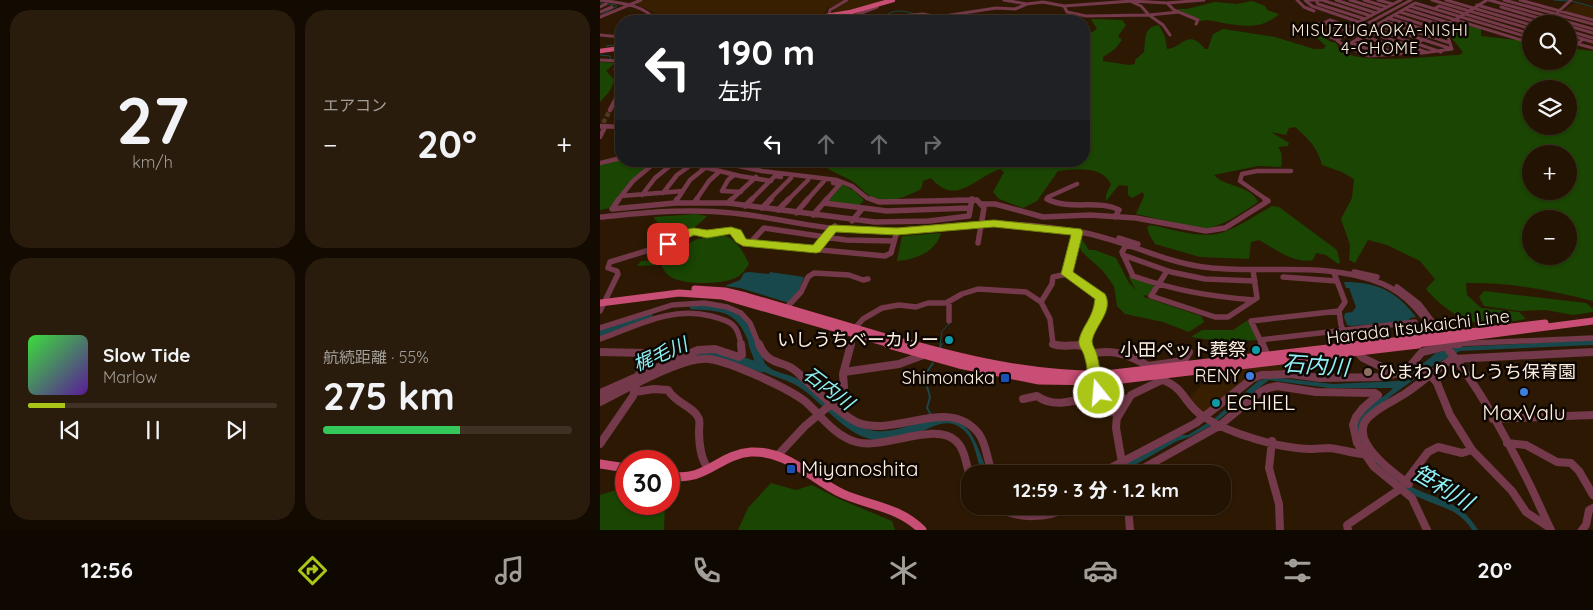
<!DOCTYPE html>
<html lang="ja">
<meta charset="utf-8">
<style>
:root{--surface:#221302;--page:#2a1c0c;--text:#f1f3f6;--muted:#a29e99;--line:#3f3224;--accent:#abc616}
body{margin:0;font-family:Quicksand,"Noto Sans JP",sans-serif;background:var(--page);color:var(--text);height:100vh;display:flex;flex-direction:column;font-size:19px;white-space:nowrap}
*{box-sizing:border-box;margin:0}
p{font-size:16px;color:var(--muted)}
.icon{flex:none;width:28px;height:28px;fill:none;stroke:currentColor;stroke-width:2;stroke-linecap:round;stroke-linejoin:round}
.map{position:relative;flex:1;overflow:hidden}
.panel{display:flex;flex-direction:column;gap:10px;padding:10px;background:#130a01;width:600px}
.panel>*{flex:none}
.hud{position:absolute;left:15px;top:15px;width:475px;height:152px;border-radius:20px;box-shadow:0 1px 4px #0004,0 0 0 1px var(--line);background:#202124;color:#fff;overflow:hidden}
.tools{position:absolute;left:922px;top:15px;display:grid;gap:10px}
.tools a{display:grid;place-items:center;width:55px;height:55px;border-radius:50%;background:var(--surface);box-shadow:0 1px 4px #0004,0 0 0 1px var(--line);font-size:25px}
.speed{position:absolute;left:15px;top:450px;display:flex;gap:10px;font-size:25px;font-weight:700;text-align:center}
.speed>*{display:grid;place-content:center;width:65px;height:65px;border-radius:50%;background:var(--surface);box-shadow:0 1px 4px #0004,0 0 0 1px var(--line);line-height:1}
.speed .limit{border:8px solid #d22;background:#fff;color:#111}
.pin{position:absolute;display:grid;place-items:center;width:42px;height:42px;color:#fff;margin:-21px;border-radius:10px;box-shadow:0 2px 8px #0006}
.me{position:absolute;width:55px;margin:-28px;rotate:343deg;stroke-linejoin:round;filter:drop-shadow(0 0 4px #0008)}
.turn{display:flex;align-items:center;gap:18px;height:105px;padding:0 20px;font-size:22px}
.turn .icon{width:65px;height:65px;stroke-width:2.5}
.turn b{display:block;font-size:35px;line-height:42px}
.lanes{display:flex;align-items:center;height:48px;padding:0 20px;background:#0003;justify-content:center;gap:25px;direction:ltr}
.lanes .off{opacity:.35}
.big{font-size:38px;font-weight:800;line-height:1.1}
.panel .tile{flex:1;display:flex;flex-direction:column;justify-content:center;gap:8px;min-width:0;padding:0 18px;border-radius:20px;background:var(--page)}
.panel .dial{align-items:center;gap:0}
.dial b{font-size:65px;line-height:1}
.song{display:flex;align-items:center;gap:15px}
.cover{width:60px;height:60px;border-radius:8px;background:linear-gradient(135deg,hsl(120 70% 55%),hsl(270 70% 35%))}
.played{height:5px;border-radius:2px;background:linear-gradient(90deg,var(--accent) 15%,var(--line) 15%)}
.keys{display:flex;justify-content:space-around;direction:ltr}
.heat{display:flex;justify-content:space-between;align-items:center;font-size:28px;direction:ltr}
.charge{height:8px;border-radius:4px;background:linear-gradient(90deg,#34c759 55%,var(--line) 0)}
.panel .tiles{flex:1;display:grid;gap:10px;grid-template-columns:repeat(2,1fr)}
.trip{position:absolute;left:361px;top:465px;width:270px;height:50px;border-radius:20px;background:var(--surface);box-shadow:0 1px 4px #0004,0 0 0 1px var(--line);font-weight:800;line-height:50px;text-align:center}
.menu{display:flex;height:80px;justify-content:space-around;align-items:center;background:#0e0801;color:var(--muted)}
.menu .icon{width:35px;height:35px}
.menu .on{color:var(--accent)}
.menu b{font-size:22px;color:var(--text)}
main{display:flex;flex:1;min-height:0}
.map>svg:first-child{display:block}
.built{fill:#381f02}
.green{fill:#1b4503;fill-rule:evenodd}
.water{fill:#18484b}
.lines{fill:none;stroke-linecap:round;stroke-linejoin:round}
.stream-far1{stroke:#18484b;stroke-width:1}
.stream{stroke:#18484b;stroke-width:2}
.river-far1{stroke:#18484b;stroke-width:7}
.river{stroke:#18484b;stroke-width:9}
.minor-tunnel{stroke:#4c3924;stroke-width:4.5;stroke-dasharray:4.5 2.5;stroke-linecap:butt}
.minor-far3{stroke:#74394a;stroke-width:3}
.minor-far2{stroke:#74394a;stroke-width:4.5}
.minor-far1{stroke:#74394a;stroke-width:5.5}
.minor{stroke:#74394a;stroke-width:8}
.major-far2{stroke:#c84e75;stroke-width:4.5}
.major-far1{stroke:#c84e75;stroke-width:7}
.major{stroke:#c84e75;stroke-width:9}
.route{fill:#abc616;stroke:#6f810e}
.culture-dot{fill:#0f9aa8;stroke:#0e0601;stroke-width:2}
.education-dot{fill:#8d6e63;stroke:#0e0601;stroke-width:2}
.shop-dot{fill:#3f7fe0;stroke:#0e0601;stroke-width:2}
.transit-dot{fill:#1a4fb4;stroke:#0e0601;stroke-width:2}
.labels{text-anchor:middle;stroke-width:5;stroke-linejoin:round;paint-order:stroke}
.far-neighbourhood-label{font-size:16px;letter-spacing:1px;fill:#fdefe2;stroke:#0e0601}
.street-label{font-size:18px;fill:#fdefe2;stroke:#0e0601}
.poi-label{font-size:18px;fill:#fdefe2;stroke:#0e0601;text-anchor:end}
.water-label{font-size:19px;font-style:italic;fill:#8cf0f7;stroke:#0e0601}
.near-poi-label{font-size:21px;fill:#fdefe2;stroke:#0e0601;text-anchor:start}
.near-water-label{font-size:22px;font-style:italic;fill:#8cf0f7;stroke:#0e0601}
</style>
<main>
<section class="panel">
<div class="tiles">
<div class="tile dial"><b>27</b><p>km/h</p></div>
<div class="tile"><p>エアコン</p>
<div class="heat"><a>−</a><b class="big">20°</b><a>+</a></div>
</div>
<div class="tile">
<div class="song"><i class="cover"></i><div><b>Slow Tide</b><p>Marlow</p></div></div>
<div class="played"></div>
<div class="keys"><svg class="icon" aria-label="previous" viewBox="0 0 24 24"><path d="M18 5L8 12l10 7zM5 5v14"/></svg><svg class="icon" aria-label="pause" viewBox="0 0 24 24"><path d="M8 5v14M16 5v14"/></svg><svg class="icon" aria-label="next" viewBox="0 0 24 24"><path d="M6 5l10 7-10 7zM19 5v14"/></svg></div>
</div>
<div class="tile"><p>航続距離 · 55%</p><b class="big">275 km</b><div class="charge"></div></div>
</div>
</section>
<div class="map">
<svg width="993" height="530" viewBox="0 0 993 530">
<rect width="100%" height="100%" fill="#2d1903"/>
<path class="built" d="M45,0H245L229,8L222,15L183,21H60L53,12L36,4Z
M250,0H289L250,11L232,13L235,9Z
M975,3L993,8V19L963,11Z
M689,364L687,374H662L605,414L593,403L590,396L609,379L608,373Z"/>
<path class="green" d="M652,1L665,6L667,10L679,14C659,33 632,24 607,20L601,21L577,9H587L615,2L637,4Z
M469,15C481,16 485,20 488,31L492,32L497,29L491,19L522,20L526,25L518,36L522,40L515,49L503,57V61L529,65L535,64V60L544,52C546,39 543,27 559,25L565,37L567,49C581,49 588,27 605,49H608L613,34L623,29L675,37L714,49H723L726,46L716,37L715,32L709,28L710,25L724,30L723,36L729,41L736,43L741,52C771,65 827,56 860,55L863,52L850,36C854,22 870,26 881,29V36L917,40L931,44V61H969V53L975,49L993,51V301C951,290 909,282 866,283L867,295L881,308L919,312L926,319C913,321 899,324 886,324C863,323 840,306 826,289L835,279L820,261L787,245L768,240L755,263L749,260L750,245L741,219L752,198L754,179L742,172L722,165C718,148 708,138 695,127L689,128L686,135L671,132L689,143L688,146L678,147C683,153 682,160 681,167L658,166L614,175C624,187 651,185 658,202C641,213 625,226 603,229L536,214L544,196L543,192L532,198L528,195V186L519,185L506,201V195L511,184C501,165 476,169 458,171L437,201L423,208L399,199L393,192L404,172L400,169C374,178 356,207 331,178L323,181L321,189C308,196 287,205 273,198C265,194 260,186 252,181C240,174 229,172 219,161H484V21H460L462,18ZM931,89H969V126H931ZM931,154H969V191H931ZM931,219H969V256H931Z
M0,62L15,63L6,71L15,80L9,92L0,102Z
M21,160V161H55L49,165L11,208L0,210V165Z
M242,184L253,190L264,200L258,207L227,203Z
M672,206L679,207L737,250L740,262L738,264L726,255L716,253L713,260C694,264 675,249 659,240L651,242L649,259L600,257L555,244L549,234L547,227L551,225C573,229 601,240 624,232C640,226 656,215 672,206Z
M96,214L107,216C101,223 84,237 74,234C70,233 59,223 55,220L54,217Z
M341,233C336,252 315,260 297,261L302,236Z
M125,235C137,241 143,251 149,264C146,268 143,273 139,276C126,285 80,286 68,275C65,273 63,268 61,265L37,266L41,261L65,260L77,255L80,248L97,239Z
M481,238L489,250H495L516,258L529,283L536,290L528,276L553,285L554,287L549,296L543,295L544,297L601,316L604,322L589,332L563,322L525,314L517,306L514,286L503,271L482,252L479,245Z
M884,291L986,303L993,309V312L973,315L946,310L920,311L884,306L879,297Z
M648,320L657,340L625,342L591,337L602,330H633Z
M171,483L196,490L212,485L239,499L292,521L295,530H138L148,508Z
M26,487V504H65L64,530H0V495Z"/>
<path class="water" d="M149,272L169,274L170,272L204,277L197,295L189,303L140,288L125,286L140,280L144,273Z
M744,282C777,282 796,291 816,317L810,318L809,321L751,326L747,325L744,317L745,313L752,312L756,307L749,288H746Z
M993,340V345L860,351L834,365L791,396L766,418L764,441C777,455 790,473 805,483C834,501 857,496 878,530H872C859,508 838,507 818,497C798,488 748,446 757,421C762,405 783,400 793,388H729L669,380L612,425L590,437L577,441L519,474H506L581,435H588L614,419L658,381L671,377L733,384L798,381L810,374L836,353L858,347Z
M158,352C169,377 182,369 203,382C223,395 247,425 270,430C284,433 295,430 308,426C366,410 369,422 388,474H382C375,455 376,435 356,425C342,419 330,429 316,433C305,436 286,441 275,440C242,435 222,399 194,384C181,378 167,374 155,368Z"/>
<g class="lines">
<path class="stream-far1" d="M954,0L968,1
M972,1L993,7
M0,3L16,5
M417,9L425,6
M1,15L17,6
M284,17C293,9 303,10 314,14
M184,21L196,20
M214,21L225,20
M252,21L259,19
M6,46L21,44
M0,55L10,56L11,60
M340,345L342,331L352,321"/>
<path class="stream" d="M340,348L341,344
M331,415L327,408L330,397L324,376L333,363"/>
<path class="river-far1" d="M93,306C127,306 143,312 153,345
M0,334L49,315"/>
<path class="river" d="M153,344L160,363
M84,360C112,350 135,359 162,368"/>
<path class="minor-tunnel" d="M0,129L10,110"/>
<path class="minor-far3" d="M0,0C21,3 42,4 57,21
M404,0L427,4L443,2L464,6L532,1L567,3L604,0
M697,0L704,7L714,11
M716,0L718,4L765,19
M720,0H705L712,6L759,22L801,0
M722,0L771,16
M736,0L776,13
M750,0L782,10
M764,0L787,7
M778,0L793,4
M811,0L737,40L744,46L769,56L800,54L887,0
M832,0L931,29
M846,0L931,25
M889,0L993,29
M904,0L993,24
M920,0L993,20
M532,2L541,6L549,15
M567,3L574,10L598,20L596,24
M877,5L944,24
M464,6L467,12L486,16L549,15L563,25L570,35
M810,6L931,43
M0,7L6,4
M901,7L959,24
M805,9L850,23
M834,9L839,6L931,34
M0,12L12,7
M800,12L845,26
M958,12L971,0
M549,15L579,12
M794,15L840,30
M0,17L41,0
M254,17L269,19L323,14L338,17L396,8L415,9L427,4
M228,20L230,10L247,0
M224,21L251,17L277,7
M783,21L850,43
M716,23L721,24L730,20L758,29
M724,23L752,32
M777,25L852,49
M734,26L728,30L746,36
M969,26L993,33
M969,31L993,38
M0,35L21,37
M969,35L993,42
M763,36L815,54L852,49L848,37L788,18
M730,37L738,40
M757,39L795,53
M969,40L979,43
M751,43L769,32L826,52
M751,43L782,54
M978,44L993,48
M841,52L771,28L815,3L931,38
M969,52L983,39
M0,60L20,61
M21,62L15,69L21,72"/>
<path class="minor-far2" d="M10,110L21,89
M0,126L21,127
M0,137L4,129
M79,161L140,176L171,181
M115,161L162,171L237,180L252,186L267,198L274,200
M0,163L21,158
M134,175L128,180L122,191L141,192
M63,193L77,175L91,165
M42,195L55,178L76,161
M21,196L83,191
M18,200L33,181L57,161
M77,200L90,180L105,168
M96,200L109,181L120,171
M131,200L156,177
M151,200L175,176L181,177
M169,200L191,178
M188,200L208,180
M207,200L224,181
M226,200L240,184L233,183
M355,200H377
M450,200L447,199L448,197L477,184
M667,200L640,181L642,174L657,171H691"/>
<path class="minor-far1" d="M19,199L12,209L75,203H128L275,222L329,221L369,216L372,199
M271,199L279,202L377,200L384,208L378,243
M447,199C470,211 499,199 519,210L515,217
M95,202L97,199
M75,203L77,199
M128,203L132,199
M224,203L287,211L370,208
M382,204H395L443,217L490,215L536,218L606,231L625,228L668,201L665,199
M145,206L152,199
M162,208L171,199
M178,210L189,199
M196,213L208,199
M213,215L227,199
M0,217C44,213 88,208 132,213C176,217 219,230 264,231C302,232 340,226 378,224C412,223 446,226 480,232C522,239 560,261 603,267C661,275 727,260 783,284C811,296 827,322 845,345
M252,221L262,209
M519,238L538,244
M528,242L522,252L533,276C577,291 608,296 654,300
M150,243L164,228L246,240L294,241
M216,249L235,226
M523,255L571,272L605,279L655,281
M567,271L551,296L615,317H628L657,298L653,270
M754,272L777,277
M734,273L745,302L739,311L741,325L749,345
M467,274L501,297C500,315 488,328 486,345
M683,277L736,281
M797,287L819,304L844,337
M349,302V321
M186,308L201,292L208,277L214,273L249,275L263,280L268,279
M0,311L18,274L17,271L8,268L10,262L69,244L91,232L107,234L128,230L137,233L141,241L146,243L285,256L291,253L297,231
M739,311L651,321L660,340L815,322
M0,328L72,305L104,303L127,307L141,313L150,323L159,345
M0,339C37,326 70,306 111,316C131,321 138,324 141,345
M661,340L663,345
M851,344L993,338
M251,345L255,328L263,319L282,308L299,305L316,307L328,303H346L362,294L378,289L426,292L441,302
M456,345L453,344L450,319L441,302L452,284L453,277L467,274L477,232"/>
<path class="minor" d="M159,344C169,368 184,359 197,372C211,385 242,417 259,423C298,437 349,395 379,434C387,445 387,462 393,474
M453,344C465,349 478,341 489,349L496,386L502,400L517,415L516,428L524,474
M662,344L667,356
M749,344L763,358L794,373
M844,344C878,385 904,434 928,481C936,497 943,514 951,530
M851,344H859
M486,346V344
M0,352L45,353L33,396L0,444
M490,354C513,349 528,354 548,366L549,370
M690,360L691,364L687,368L690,374
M582,363L589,352
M813,363L829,373L837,383L850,415L872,450L912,491L926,512L947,526
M548,366L583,361
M244,372L299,364L326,354
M35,392L54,389L68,390C76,404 94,406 99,419C100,424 99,427 99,431C99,443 101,461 109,469
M0,393L98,350L115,349L139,357L142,355L141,344
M423,399L437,396C456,410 479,399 499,393
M503,401L506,395L520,396L526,400
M0,402C24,390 83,356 109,359C131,362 188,388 206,402C221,416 235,436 256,442C284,450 335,421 356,441C365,449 366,465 370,476
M517,418L531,395L562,380C585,387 585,406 604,417C630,434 679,448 710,449C716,449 723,448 729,448C740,449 752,453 763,454
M893,419L993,415
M672,441L669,468L679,504L680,530
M907,443L926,445L957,462L971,463L979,471L993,495
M178,455L205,426L242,395L244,387L243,374L251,344
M499,474L596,423L653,378L662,375L690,374L720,378L784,377L806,371L822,352L847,346
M533,474L619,426L660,392L668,388L677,386L716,392L775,393L778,395L763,408L756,417L753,425L757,443L774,467L812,498L827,530
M809,484C793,473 749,441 767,419C776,408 794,401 806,393C823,382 835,369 853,359L993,352
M393,506C420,520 445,519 473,506
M528,506L530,530
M748,530L747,525L800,489L828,452L838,447L862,453L872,450
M982,530L986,525L989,510L993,508"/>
<path class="major-far2" d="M196,21L251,12L293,0
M0,51L21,48"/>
<path class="major-far1" d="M95,289L125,291L146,296L313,345
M0,303L79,293L122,296L293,345
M760,345L945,323
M809,345L993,321"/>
<path class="major" d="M288,344L359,364L439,380L505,381L818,344
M309,344C374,362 437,376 505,375L770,344
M0,464L26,468
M69,475C104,484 119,454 151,452C188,450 212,480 243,494C271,506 299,507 322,530"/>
</g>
<path class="route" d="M394,220L481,229L483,232L473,272L505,294C514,311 495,325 492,341C492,346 496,350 497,355C500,368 501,380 506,393L504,397L499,399L494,397C486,380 489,370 484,355C482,349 478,346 479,340C483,324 493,319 495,299L461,274L471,235L394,227L297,235L236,232L220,252L216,253L143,246L136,242L130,234L107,238L94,235L68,248L63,244L83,230L94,228L107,230L131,227L141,230L146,239L213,245L229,226L233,225L297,228Z"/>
<g class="culture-dot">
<circle cx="349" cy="340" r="5"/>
<circle cx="656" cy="350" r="5"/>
<circle cx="616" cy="403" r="5"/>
</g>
<circle class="education-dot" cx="768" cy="372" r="5"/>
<g class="shop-dot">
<circle cx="650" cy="376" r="5"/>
<circle cx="924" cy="392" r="5"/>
</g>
<g class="transit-dot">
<rect x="400" y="373" width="10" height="10" rx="2.5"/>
<rect x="186" y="464" width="10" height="10" rx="2.5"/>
</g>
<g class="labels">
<g class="far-neighbourhood-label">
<text x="780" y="36">MISUZUGAOKA-NISHI<tspan x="780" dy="18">4-CHOME</tspan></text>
</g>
<g class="street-label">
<text transform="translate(818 327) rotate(-7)" y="6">Harada Itsukaichi Line</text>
</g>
<g class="poi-label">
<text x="339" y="346">いしうちベーカリー</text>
<text x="646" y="356">小田ペット葬祭</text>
<text x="778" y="378" text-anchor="start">ひまわりいしうち保育園</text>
<text x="640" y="382">RENY</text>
<text x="395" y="384">Shimonaka</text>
</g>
<g class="water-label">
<text transform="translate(60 354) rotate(-23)" y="7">梶毛川</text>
<text transform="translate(229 388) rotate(37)" y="7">石内川</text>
</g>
<g class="near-poi-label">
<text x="626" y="410">ECHIEL</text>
<text x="924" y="420" text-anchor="middle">MaxValu</text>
<text x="201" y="476">Miyanoshita</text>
</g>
<g class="near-water-label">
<text transform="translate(716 365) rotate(4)" y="8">石内川</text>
<text transform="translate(843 487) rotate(31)" y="8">笹利川</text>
</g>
</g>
</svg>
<div class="tools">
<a><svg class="icon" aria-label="search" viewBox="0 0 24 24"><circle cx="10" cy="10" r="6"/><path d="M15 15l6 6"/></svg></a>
<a><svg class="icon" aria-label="layers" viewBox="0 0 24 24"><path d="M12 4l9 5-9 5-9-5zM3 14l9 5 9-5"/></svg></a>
<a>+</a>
<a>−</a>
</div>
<div class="speed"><div class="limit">30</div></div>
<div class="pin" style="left:68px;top:244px;background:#d93025"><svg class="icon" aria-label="arrive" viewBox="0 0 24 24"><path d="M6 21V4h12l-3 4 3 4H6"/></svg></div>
<svg class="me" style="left:499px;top:393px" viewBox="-20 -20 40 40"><circle r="17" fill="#abc616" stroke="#fff" stroke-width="3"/><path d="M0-11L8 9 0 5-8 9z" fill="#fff"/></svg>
<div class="trip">12:59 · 3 分 · 1.2 km</div>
<div class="hud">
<div class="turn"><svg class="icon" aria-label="left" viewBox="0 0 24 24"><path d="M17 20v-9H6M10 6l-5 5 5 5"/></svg><div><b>190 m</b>左折</div></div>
<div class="lanes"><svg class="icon" aria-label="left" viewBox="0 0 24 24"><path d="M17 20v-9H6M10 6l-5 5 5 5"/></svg><svg class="icon off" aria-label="ahead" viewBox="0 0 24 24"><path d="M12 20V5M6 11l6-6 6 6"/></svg><svg class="icon off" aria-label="ahead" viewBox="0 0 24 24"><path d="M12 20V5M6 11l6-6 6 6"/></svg><svg class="icon off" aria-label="right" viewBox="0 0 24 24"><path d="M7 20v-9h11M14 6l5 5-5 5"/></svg></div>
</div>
</div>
</main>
<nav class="menu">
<b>12:56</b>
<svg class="icon on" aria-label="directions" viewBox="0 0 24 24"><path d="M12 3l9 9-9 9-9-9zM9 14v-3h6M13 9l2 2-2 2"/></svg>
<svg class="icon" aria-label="music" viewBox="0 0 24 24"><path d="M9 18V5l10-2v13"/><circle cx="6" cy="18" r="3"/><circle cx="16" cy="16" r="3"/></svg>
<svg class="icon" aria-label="phone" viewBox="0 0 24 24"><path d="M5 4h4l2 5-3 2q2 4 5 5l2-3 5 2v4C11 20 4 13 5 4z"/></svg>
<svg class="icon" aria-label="climate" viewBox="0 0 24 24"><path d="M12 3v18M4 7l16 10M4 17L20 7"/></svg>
<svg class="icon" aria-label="car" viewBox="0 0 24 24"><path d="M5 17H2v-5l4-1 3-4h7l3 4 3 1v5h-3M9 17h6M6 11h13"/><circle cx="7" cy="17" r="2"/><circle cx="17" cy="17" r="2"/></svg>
<svg class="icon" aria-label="filters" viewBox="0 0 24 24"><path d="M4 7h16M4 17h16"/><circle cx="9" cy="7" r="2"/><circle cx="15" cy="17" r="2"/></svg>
<b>20°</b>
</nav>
